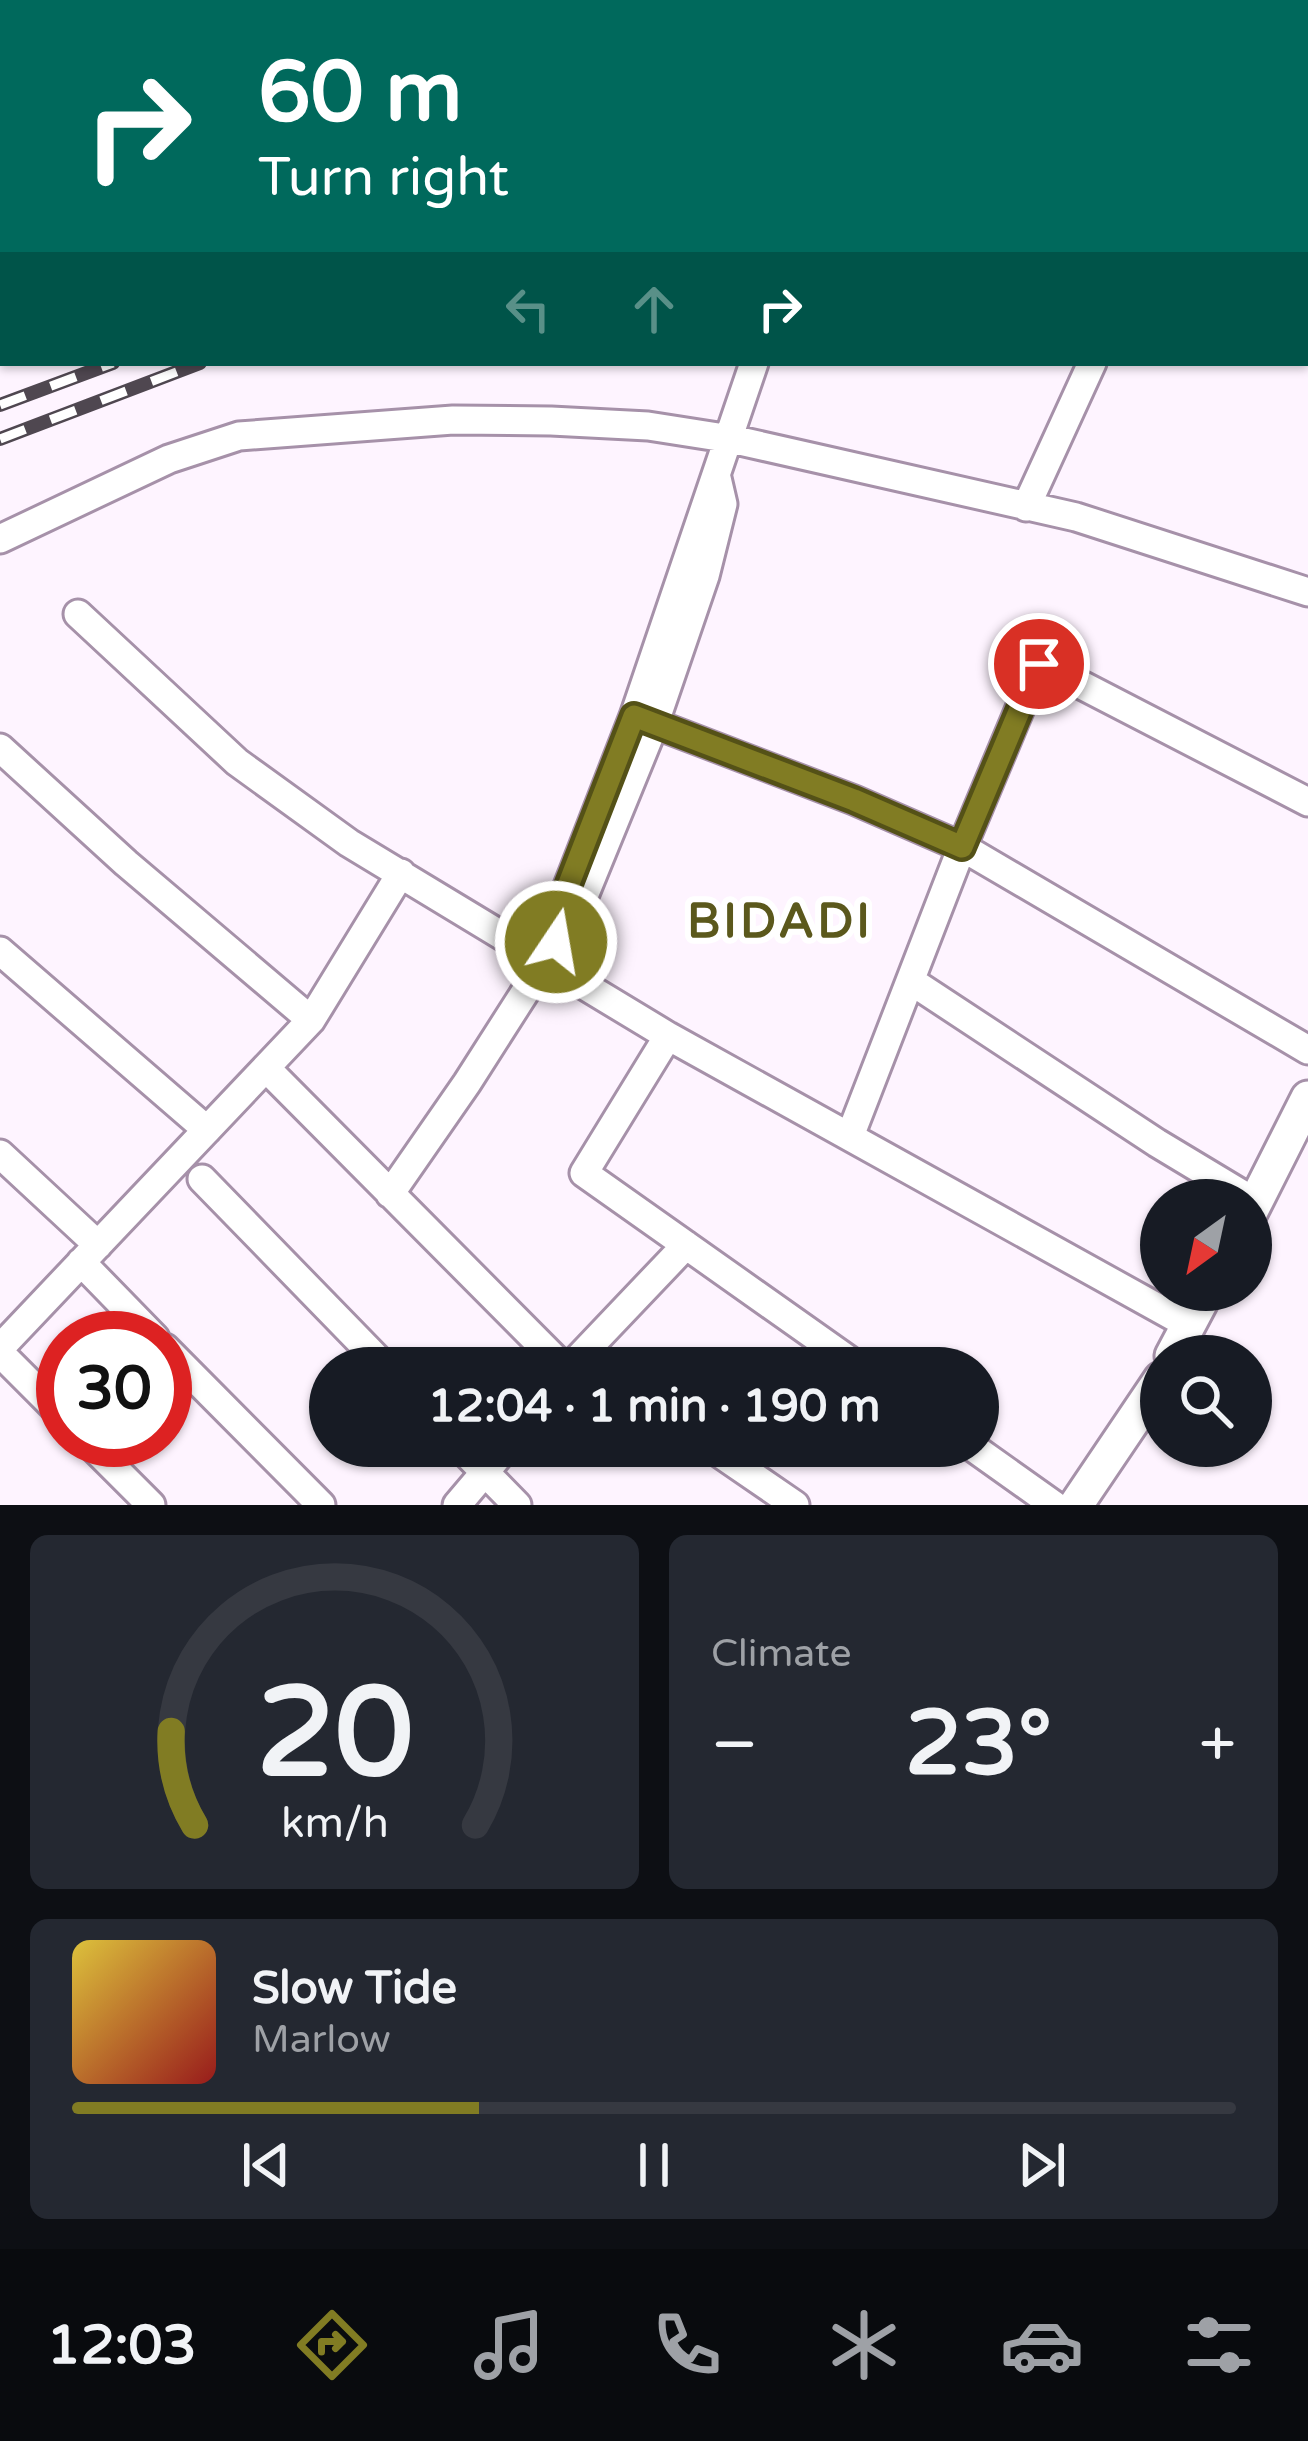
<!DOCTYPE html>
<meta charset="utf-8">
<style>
:root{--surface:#171b24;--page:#242831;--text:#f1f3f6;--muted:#9ea1a6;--line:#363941;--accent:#817c23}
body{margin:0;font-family:"Varela Round",sans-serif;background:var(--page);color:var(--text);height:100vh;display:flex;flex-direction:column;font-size:45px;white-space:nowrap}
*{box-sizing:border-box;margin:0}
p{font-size:39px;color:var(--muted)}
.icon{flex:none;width:66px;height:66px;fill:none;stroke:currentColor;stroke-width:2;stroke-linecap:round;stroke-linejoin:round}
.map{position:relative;height:1505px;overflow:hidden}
.drawer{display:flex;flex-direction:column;gap:30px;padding:30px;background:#0d0f14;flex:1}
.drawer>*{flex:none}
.banner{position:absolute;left:0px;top:0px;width:1308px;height:366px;box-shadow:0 3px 9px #0004;background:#00695c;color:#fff;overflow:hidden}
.needle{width:78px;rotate:213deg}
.buttons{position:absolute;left:1140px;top:1179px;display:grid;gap:24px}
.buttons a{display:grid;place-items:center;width:132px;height:132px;border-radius:50%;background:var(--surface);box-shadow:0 3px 9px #0004;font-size:60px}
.speed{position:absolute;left:36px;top:1311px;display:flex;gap:24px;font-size:60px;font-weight:700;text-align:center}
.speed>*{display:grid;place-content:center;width:156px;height:156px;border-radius:50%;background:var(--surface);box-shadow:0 3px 9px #0004;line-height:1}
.speed .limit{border:18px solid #d22;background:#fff;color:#111}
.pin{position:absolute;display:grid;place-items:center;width:102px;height:102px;color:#fff;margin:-51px;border:6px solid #fff;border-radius:50%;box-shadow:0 3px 12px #0007}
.me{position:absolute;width:132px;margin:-66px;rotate:12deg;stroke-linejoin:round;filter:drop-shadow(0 0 9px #0008)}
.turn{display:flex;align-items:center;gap:42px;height:252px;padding:0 60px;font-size:54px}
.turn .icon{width:156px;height:156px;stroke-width:2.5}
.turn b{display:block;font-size:84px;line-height:102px}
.lanes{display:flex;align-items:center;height:114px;padding:0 60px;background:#0003;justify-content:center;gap:60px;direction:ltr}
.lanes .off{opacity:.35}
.big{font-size:90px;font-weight:700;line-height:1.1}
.drawer .card{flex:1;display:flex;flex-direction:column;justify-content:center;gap:18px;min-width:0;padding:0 42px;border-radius:18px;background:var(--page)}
.drawer .dial{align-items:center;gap:0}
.dial svg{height:312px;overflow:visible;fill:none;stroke:var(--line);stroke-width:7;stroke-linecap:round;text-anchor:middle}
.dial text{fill:var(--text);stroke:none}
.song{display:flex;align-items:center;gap:36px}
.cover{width:144px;height:144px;border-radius:18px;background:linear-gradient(135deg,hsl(50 70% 55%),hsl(0 70% 35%))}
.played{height:12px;border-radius:6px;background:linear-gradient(90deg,var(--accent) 35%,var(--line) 35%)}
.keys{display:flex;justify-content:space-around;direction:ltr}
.heat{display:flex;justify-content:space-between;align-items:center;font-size:66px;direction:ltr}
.drawer .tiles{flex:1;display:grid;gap:30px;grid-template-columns:1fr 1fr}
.card:last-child{grid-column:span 2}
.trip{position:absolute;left:309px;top:1347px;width:690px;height:120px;border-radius:60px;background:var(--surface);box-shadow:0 3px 9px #0004;font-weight:700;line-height:120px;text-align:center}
.menu{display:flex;height:192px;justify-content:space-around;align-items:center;background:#090b0e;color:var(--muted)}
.menu .icon{width:84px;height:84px}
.menu .selected{color:var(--accent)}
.menu b{font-size:54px;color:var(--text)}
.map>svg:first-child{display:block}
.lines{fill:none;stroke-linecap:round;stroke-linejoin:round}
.minor-casing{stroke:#a691a9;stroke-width:33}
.tertiary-casing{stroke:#a691a9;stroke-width:39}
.primary-casing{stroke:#a691a9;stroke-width:48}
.minor{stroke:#fff;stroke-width:27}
.tertiary{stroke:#fff;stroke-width:33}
.primary{stroke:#fff;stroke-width:42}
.rail-casing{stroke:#4f4750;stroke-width:14}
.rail{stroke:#fff;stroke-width:9;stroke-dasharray:27;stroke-linecap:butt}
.route-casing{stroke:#545117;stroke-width:30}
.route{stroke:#817c23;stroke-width:21}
.labels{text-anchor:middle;stroke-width:12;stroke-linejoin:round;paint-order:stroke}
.district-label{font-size:48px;font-weight:bold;letter-spacing:3px;fill:#5b581c;stroke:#fff}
</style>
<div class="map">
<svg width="1308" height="1505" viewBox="0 0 1308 1505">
<rect width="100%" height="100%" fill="#fef4ff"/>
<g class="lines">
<defs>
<path id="minor" d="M1026,507L1092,363
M0,539L169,459L239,436L453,420L551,421L648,426L731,439L1076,517L1308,592
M78,614L237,762L349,843L668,1036L1187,1324
M634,716L854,800L962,847L1308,1050
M0,748L126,863L311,1020
M556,926V917L634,716L754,363
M0,951L207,1130
M911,981L1157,1143L1255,1202
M668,1036L584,1173L860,1368
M266,1068L564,1368
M850,1136L962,847L1039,663L1308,802
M0,1154L98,1245
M202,1179L386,1368
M390,1194L467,1083L557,942L573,923L654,725L705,576L723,504L717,478
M81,1262L155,1338
M0,1348L311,1020L401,873
M165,1348L321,1505
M0,1353L63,1416
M569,1368L686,1245
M86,1440L151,1505
M459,1446L517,1505
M709,1446L795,1505
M971,1446L1054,1505
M457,1505L507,1446"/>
<path id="tertiary" d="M54,3L55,0
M1251,1211L1308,1098
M1172,1356L1207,1290
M1076,1505L1161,1379"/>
<path id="primary" d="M894,0L912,3
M1230,0L1240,3
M360,3L372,0
M638,3L660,0
M1305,23L1308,24
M0,94L3,93
M1305,130L1308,131
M0,145L3,144"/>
</defs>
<use href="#minor" class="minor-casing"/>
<use href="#tertiary" class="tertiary-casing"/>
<use href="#primary" class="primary-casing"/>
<use href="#minor" class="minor"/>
<use href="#tertiary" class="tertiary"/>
<use href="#primary" class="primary"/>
<defs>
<path id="rail" d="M1106,3L1115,0
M1188,3L1196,0
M0,405L113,363
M0,439L200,363"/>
</defs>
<use href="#rail" class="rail-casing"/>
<use href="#rail" class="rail"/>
</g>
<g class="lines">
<defs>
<path id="route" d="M556,942V917L634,716L854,800L962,847L1039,664"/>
</defs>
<use href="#route" class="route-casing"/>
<use href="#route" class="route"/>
</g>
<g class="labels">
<g class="district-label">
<text x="780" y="937">BIDADI</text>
</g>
</g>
</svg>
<div class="buttons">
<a><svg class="needle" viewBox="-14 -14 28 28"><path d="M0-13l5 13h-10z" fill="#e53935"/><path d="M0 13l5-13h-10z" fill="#9ea1a6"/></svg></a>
<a><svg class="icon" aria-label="search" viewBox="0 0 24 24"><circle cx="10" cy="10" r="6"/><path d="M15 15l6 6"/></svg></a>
</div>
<div class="speed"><div class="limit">30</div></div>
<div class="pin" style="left:1039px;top:664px;background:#d93025"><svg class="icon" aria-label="arrive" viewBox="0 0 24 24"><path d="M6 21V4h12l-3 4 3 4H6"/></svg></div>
<svg class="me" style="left:556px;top:942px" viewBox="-20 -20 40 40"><circle r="17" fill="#817c23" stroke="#fff" stroke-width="3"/><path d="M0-11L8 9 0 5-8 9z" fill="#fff"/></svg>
<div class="trip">12:04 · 1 min · 190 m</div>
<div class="banner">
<div class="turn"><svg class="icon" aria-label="right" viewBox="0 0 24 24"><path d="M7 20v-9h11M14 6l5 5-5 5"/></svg><div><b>60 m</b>Turn right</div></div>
<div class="lanes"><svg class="icon off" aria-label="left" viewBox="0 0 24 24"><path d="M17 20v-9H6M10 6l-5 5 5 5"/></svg><svg class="icon off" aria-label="ahead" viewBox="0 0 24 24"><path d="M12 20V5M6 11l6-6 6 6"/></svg><svg class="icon" aria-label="right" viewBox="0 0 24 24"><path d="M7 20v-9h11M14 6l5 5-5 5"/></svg></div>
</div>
</div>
<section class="drawer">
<div class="tiles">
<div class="card dial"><svg viewBox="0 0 100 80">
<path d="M14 69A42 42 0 1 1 86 69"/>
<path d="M14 69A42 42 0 0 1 8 45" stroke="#817c23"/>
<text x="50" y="56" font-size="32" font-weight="700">20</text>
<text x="50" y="72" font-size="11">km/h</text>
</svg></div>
<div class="card"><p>Climate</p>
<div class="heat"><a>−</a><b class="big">23°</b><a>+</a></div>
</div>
<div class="card">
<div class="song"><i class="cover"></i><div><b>Slow Tide</b><p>Marlow</p></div></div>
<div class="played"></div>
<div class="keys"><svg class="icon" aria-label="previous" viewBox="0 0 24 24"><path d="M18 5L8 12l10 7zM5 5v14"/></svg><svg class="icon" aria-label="pause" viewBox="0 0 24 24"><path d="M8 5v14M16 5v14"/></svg><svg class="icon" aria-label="next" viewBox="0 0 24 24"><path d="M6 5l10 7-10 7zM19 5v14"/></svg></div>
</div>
</div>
</section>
<nav class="menu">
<b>12:03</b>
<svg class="icon selected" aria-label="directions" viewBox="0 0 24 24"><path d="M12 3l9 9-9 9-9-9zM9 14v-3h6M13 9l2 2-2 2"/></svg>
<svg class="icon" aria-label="music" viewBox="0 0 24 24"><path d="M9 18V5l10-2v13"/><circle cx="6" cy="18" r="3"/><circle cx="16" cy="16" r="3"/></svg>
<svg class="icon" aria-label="phone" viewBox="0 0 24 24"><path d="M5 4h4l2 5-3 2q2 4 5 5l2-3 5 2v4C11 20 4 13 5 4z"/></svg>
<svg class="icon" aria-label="climate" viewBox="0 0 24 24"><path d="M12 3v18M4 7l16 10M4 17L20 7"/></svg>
<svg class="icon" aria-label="car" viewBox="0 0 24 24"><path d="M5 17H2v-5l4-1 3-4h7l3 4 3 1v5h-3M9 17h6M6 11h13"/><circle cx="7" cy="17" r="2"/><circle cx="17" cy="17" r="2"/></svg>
<svg class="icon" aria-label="filters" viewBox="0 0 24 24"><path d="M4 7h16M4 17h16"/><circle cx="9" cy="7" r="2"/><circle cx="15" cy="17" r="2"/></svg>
</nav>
